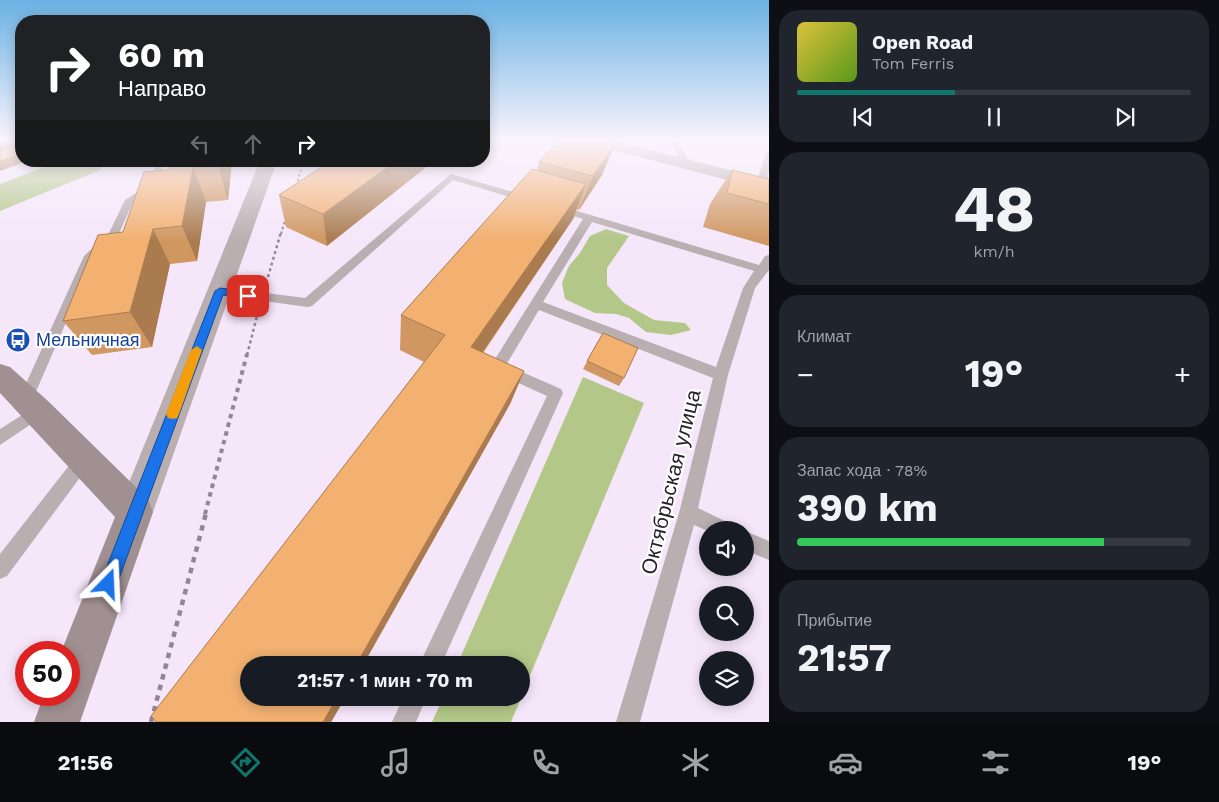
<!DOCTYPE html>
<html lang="ru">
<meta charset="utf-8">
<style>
:root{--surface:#171b24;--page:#20242c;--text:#f1f3f6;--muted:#9ea1a6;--line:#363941;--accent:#0f766e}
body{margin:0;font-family:"Work Sans",sans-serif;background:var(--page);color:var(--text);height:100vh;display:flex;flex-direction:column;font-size:19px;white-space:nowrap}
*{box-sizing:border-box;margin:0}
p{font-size:16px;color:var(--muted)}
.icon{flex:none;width:28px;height:28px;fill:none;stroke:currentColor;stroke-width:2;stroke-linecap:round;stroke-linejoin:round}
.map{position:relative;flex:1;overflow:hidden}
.details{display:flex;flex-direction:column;gap:10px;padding:10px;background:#0d0f14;width:450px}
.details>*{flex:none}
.hud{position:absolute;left:15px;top:15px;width:475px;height:152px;border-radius:20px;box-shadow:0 2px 12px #0003;background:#202124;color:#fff;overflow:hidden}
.buttons{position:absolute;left:699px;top:521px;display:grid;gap:10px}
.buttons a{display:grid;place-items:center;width:55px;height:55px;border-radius:50%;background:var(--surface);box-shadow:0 2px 12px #0003;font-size:25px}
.speed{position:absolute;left:15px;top:641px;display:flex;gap:10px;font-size:25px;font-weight:700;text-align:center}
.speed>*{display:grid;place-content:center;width:65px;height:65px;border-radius:50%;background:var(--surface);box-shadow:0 2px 12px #0003;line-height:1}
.speed .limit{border:8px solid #d22;background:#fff;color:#111}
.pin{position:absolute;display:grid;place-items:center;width:42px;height:42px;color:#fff;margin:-21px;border-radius:10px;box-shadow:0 2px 8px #0006}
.me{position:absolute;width:55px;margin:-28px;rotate:21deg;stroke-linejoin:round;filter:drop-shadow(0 0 4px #0008)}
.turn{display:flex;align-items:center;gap:18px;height:105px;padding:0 20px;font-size:22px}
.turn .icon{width:65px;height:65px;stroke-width:2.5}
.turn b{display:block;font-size:35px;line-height:42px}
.lanes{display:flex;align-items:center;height:48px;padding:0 20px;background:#0003;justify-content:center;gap:25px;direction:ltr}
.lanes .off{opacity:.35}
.big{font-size:38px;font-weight:700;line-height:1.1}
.details .widget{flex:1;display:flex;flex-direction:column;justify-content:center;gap:8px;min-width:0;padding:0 18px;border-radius:20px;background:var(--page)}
.details .dial{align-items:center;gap:0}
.dial b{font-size:65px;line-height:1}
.song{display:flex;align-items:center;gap:15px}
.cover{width:60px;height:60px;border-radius:8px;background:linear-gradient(135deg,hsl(50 70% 55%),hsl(90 70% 35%))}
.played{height:5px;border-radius:2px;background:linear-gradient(90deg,var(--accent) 40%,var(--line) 40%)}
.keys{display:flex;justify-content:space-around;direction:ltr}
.heat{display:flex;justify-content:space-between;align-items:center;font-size:28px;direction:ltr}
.charge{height:8px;border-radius:4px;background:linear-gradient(90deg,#34c759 78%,var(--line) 0)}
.trip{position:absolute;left:240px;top:656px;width:290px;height:50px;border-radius:25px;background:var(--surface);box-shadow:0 2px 12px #0003;font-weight:700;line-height:50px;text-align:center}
.tabs{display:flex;height:80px;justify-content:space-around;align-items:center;background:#090b0e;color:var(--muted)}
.tabs .icon{width:35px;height:35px}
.tabs .active{color:var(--accent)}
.tabs b{font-size:22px;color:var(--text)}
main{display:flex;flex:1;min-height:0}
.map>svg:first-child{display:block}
.green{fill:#b3c788}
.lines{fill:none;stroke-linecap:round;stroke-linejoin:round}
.path-far3{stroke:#918794;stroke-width:2;stroke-dasharray:2.5 2.5;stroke-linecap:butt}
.path-far2{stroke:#918794;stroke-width:2.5;stroke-dasharray:3 3;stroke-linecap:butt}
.path-far1{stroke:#918794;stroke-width:4;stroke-dasharray:4.5 4.5;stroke-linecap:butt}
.path{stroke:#918794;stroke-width:4.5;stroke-dasharray:5.5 5.5;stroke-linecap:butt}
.service{fill:#b9aeb0;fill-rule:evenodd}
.tertiary{fill:#b9aeb0;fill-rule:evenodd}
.secondary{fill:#a09092;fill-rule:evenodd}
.wall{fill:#d09761}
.shaded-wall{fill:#a97b4f}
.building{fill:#f2b071;stroke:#a97b4f}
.route{fill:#1a73e8;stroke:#114b97}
.slow{fill:#f59e0b}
.labels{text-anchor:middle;stroke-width:4.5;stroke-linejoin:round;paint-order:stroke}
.transit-label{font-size:18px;fill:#164399;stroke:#fff;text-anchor:start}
.near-street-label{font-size:21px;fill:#262127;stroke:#fff}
</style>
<main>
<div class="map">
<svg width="769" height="722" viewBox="0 0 769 722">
<rect width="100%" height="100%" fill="#f5e6fa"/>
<path class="green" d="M60,161L104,162L100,170L0,211V184Z
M606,229L629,236L607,268V285L624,303L654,320L685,323L691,330L671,335L646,332L629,318L616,314L595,313L565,299L562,283L569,266L580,253L590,236Z
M583,377L644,403L521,697V665H457Z
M443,698H521L511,722H432Z"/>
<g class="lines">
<path class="path-far3" d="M296,186L304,161
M281,234L285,220"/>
<path class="path-far2" d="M268,277L281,232
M247,355L257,316"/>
<path class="path-far1" d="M205,514L247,354"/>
<path class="path" d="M151,722L206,513"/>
<path class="service" d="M667,140H676L679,142L690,164L689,166H683L673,145Z
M766,152H769V170L766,184L761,187L756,184Z
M157,161H165L155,188L132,204L118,236L94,258L31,403L26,405L21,403L19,399L84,256L109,233L125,200L148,185Z
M451,174L530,197L532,199L527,202L453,180L312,306L308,307L219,295L213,291L219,287L305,298Z
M557,205L759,265L765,256L769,255V270L755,288L728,375L698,508L731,524L734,530L708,531L694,525L640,722H616L679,513L713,378L539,310L506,365L561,389L563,393L441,665H419L547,396L492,371L490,367L583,219L554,210V206ZM592,222L754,271L743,288L716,367L543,302Z
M38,405L43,406L46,411L43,416L0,445V429Z
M84,451L90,454L92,459L90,464L7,576L0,579V554L78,454Z
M745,531L769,541V560L745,550Z
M403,698H426L416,722H392Z"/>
<path class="tertiary" d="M584,140H611L769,180V191L586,143Z
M260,161H277L153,512L148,525L135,530L122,525L117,512Z"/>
<path class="secondary" d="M0,364L10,367L49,402L148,499L153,512L80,722H34L44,695H69V652H61L115,517L0,393Z"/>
</g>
<path class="wall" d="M171,161H232L228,200L206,202L197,261L170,264L152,347L92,355L63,321L123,232L169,170Z
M331,161L327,246L286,227L279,195Z
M539,162L602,175L579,210L577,209L573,219L483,353L524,371L510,404L363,665H249L345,698L331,722H156L424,362L400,350L401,315L537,171Z
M732,170L769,179V246L703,227L710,204Z
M598,341L624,378L619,386L583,369Z"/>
<path class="shaded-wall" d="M8,140H19L21,146L0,151V142Z
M616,142L602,175L579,210L593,176Z
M21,154V161H28L0,171V161Z
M218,161H232L228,200L218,166Z
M396,161H434L327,246L323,214Z
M193,168L206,202L197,261L182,226Z
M586,184L573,219L463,381L471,347Z
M153,229L170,264L152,347L130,312Z
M524,371L510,404L363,665H356Z
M337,698H345L331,722H323Z"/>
<path class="building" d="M0,140H8L0,142Z
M17,140H21V154L0,161V151L17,146Z
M559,140H606L616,142L593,176L539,162Z
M171,161H218V166L193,168L182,226L153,229L130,312L63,321L98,235L123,232L144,172L169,170Z
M331,161H396L323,214L279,195Z
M532,169L586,184L471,347L524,371L356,665H249V698H337L323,722H156L151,716L445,335L401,315Z
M732,170L769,179V204L727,193Z
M603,333L638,348L624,378L587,361Z"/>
<linearGradient id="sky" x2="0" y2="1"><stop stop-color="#6ab2e3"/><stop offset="0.58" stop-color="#faf4fd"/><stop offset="1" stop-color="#faf4fd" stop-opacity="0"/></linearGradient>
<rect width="769" height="241" fill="url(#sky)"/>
<path class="route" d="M220,288L248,292L253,296L248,299L223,295L117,584L114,589L108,592L103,589L100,584L215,291Z"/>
<path class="slow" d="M197,346L202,350L179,414L177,418L173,419L168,418L166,414L191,350Z"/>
<defs>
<symbol id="bus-disc" viewBox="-11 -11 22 22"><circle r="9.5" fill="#1a4fb4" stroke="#fff"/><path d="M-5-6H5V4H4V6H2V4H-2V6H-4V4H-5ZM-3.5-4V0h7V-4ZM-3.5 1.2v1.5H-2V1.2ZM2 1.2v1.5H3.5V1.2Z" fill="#fff"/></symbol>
</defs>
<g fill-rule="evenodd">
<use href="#bus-disc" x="4" y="326" width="28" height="28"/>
</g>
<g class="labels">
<g class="transit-label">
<text x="36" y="346">Мельничная</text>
</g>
<g class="near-street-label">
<text transform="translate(671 482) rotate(-76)" y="7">Октябрьская улица</text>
</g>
</g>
</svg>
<div class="buttons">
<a><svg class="icon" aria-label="sound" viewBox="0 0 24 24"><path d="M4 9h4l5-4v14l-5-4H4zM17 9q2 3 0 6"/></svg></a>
<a><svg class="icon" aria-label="search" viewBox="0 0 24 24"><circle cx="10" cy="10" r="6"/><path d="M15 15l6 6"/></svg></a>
<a><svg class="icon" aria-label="layers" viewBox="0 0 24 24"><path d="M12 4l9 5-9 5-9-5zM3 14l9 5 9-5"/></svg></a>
</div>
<div class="speed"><div class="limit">50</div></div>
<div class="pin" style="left:248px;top:296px;background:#d93025"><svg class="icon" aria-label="arrive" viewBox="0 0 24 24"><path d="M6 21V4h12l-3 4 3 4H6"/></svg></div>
<svg class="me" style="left:108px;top:584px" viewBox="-20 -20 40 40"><path d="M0-17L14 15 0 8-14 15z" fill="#1a73e8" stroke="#fff" stroke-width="4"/></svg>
<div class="trip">21:57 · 1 мин · 70 m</div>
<div class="hud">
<div class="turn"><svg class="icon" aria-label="right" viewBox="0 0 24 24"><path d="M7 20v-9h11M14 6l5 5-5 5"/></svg><div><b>60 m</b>Направо</div></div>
<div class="lanes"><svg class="icon off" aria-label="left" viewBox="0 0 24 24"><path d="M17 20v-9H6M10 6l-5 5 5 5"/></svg><svg class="icon off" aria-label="ahead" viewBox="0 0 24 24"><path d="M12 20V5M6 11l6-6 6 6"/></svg><svg class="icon" aria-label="right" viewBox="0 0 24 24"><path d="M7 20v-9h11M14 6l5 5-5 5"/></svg></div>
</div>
</div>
<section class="details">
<div class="widget">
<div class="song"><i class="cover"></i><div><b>Open Road</b><p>Tom Ferris</p></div></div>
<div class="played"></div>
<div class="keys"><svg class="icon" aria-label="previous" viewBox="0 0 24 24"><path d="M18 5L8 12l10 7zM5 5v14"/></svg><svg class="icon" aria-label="pause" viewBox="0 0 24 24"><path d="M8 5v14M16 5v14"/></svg><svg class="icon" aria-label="next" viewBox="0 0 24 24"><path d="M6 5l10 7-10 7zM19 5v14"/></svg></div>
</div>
<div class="widget dial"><b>48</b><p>km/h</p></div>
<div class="widget"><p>Климат</p>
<div class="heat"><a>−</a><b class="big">19°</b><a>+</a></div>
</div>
<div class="widget"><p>Запас хода · 78%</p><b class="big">390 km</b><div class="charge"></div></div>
<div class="widget"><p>Прибытие</p><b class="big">21:57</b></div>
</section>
</main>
<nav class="tabs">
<b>21:56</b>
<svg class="icon active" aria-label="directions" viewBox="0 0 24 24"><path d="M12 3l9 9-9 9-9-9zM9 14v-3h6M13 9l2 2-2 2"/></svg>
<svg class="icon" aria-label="music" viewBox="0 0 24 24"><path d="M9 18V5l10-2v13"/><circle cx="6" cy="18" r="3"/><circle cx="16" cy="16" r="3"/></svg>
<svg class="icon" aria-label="phone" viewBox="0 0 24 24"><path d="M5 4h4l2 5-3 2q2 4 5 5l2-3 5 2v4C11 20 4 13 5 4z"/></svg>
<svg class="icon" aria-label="climate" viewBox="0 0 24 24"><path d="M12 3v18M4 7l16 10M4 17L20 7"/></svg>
<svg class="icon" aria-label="car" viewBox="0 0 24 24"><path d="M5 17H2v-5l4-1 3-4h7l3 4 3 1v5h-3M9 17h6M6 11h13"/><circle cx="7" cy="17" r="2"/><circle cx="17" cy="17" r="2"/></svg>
<svg class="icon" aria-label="filters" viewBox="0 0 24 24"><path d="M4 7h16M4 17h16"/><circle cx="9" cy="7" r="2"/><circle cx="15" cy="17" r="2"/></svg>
<b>19°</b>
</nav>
